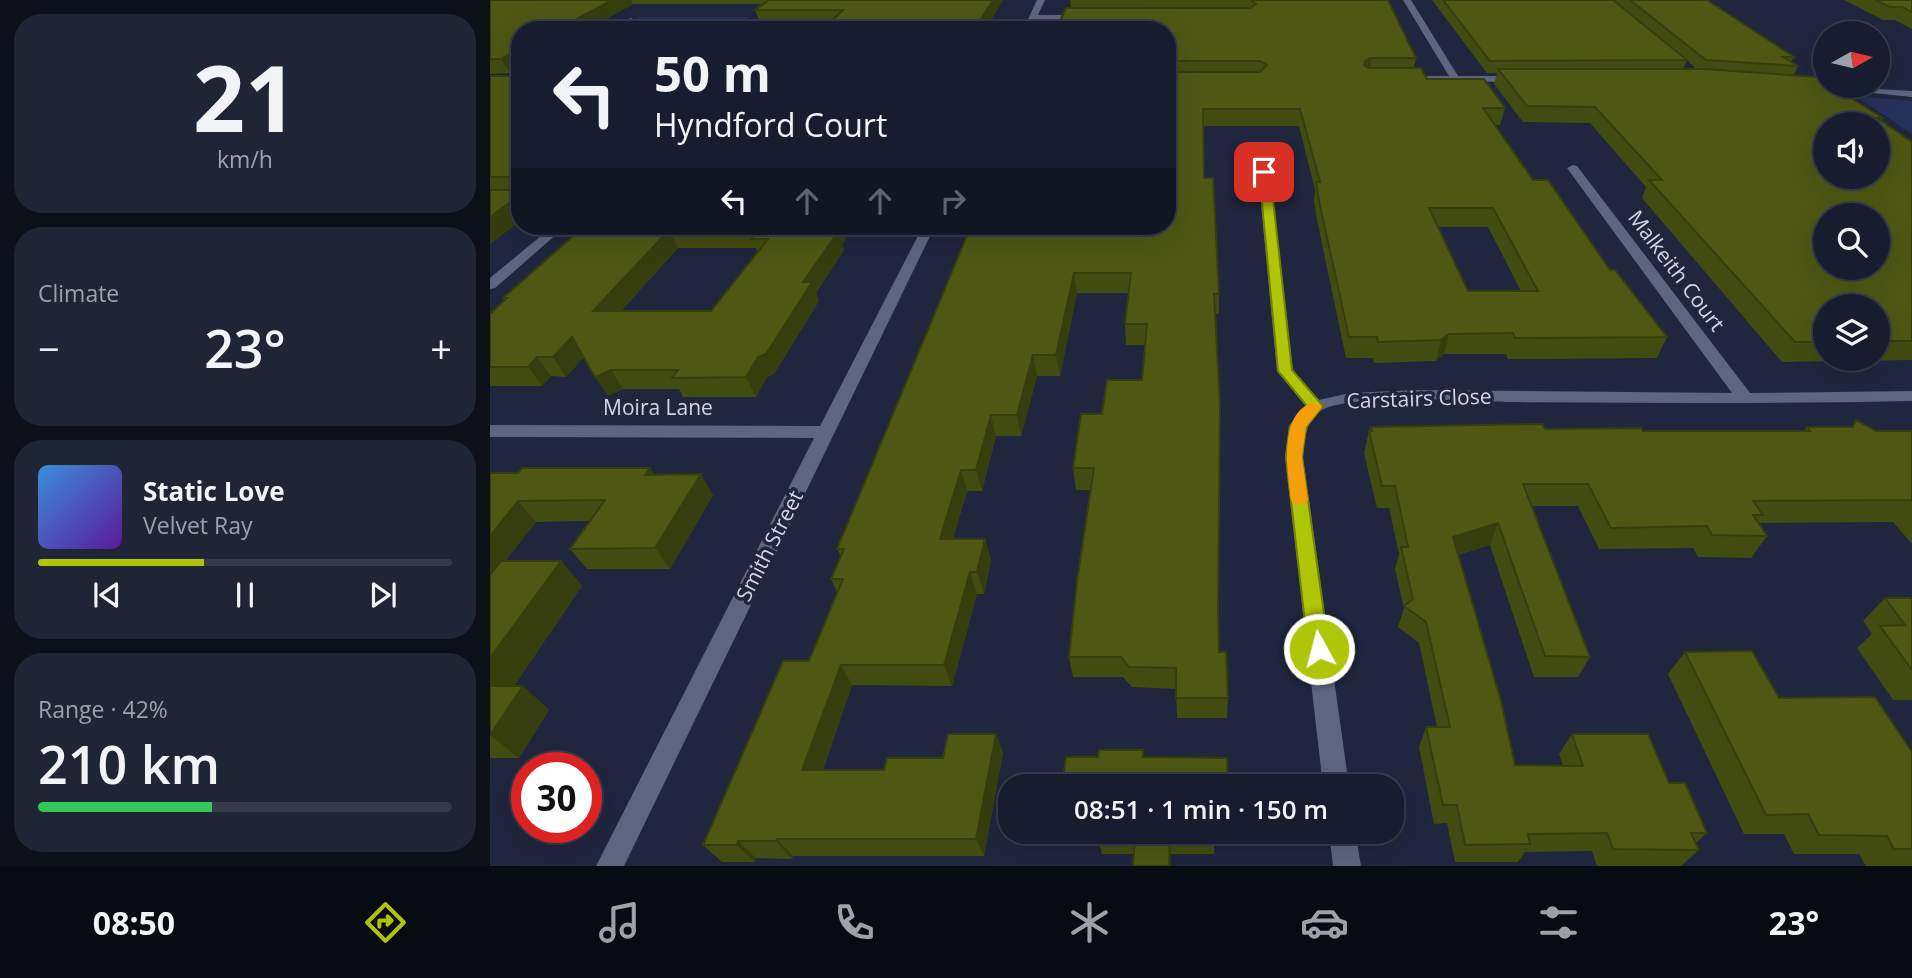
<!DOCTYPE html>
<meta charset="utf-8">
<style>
:root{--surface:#171c2e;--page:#202536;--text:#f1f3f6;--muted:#9ea1aa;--line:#363a4a;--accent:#afc507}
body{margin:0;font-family:"Open Sans",sans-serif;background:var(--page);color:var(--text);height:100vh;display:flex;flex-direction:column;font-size:26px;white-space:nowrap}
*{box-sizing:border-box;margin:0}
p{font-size:23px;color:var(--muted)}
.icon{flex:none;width:38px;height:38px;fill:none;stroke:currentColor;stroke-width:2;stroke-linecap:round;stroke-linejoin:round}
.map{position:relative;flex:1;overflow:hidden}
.drawer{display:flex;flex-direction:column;gap:14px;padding:14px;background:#0d0f19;width:490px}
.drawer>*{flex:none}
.banner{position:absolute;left:21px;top:21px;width:665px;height:214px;border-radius:28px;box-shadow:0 7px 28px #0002,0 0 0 2px var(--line);background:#171c2e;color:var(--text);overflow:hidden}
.needle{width:46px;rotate:82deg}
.tools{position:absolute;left:1323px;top:21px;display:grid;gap:14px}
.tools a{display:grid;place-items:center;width:77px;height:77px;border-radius:50%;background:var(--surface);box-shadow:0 7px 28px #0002,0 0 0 2px var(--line);font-size:35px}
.speed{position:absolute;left:21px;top:752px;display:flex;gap:14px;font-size:35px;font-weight:700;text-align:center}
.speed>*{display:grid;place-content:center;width:91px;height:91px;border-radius:50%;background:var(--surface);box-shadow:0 7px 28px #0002,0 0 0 2px var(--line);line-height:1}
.speed .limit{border:10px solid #d22;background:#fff;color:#111}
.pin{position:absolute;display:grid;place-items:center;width:60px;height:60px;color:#fff;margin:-30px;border-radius:14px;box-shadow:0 4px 10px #0006}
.me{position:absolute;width:77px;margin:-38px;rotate:353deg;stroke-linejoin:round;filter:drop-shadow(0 0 5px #0008)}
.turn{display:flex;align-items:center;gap:24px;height:147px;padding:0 28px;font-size:32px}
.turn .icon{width:91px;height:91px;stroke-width:2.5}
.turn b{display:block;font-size:49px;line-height:60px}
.lanes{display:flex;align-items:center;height:66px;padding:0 28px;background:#0003;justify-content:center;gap:35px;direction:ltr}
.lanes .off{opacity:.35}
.big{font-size:52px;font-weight:600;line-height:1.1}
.drawer .widget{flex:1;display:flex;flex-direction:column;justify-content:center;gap:10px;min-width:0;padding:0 24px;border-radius:28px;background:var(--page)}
.drawer .dial{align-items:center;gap:0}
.dial b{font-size:91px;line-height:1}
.song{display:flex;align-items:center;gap:21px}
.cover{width:84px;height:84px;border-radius:10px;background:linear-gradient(135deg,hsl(210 70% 55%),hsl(270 70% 35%))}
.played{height:7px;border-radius:4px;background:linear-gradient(90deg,var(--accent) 40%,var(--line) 40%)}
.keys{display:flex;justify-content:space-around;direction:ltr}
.heat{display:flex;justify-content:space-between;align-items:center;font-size:38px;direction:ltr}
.charge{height:10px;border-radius:5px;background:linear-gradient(90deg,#34c759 42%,var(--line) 0)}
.trip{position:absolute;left:508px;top:774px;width:406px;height:70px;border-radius:28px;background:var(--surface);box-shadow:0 7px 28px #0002,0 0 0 2px var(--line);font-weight:600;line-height:70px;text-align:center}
.dock{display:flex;height:112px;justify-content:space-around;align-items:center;background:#090b12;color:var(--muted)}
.dock .icon{width:49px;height:49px}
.dock .selected{color:var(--accent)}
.dock b{font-size:32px;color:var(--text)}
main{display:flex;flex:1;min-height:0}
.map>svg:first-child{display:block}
.green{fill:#27325c}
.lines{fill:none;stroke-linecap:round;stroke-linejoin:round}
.minor{fill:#5e667f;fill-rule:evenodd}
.wall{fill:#434c10;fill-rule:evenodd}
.shaded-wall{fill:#373e0d}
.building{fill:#4e5813;stroke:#373e0d;stroke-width:2;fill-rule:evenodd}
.route{fill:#afc507;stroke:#728005;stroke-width:2}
.slow{fill:#f59e0b}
.labels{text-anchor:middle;stroke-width:7;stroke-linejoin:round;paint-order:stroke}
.street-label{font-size:21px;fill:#d2d7e7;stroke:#1f263e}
</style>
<main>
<section class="drawer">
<div class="widget dial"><b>21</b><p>km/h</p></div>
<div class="widget"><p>Climate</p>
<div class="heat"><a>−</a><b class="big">23°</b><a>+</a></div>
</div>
<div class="widget">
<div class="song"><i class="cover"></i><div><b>Static Love</b><p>Velvet Ray</p></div></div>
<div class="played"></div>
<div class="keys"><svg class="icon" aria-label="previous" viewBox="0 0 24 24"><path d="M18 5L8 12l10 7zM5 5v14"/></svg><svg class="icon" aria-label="pause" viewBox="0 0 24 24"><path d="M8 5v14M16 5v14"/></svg><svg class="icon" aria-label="next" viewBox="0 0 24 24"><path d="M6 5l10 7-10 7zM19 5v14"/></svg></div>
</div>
<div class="widget"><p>Range · 42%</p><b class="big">210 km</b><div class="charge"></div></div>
</section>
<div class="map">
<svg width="1422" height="866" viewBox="0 0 1422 866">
<rect width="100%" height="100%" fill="#1f263e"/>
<path class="green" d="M148,17H259L249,25H348L343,30H128Z
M1365,96L1422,101V134Z"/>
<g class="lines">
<path class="minor" d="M547,0H555L548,15H595L599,17L595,19H546L541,30H533Z
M913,0H921L968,76H1029L1034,79L1029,82L911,81L909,79L914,76H959Z
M140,18L147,20L134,30H124Z
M1335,83V86L1422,91V97L1333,88L1331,86Z
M1083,165L1087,166L1260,393L1422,391V401C1287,404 1152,403 1017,402C978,401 862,394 832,410C815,419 815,441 813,457L859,786H833L795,457L799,426L816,406L787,371L768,172L774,169L780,172L803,370L829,400L860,393L926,390L1242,393L1077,168Z
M63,226H76L5,288L0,289V278Z
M433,226H445L134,866H106L324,438L0,437V425L330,426Z
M839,831H865L871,866H843Z"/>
</g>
<path class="wall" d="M0,0H513L495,30L339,23H270L265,10L273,4H143L20,73L0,74Z
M580,0H898L926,58L924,68L937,79L1015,108L1010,125H1005L1043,180L1177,337L1167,358L1018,359L1016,354H954L946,361L884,363L883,358H856L827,220L824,201L825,190L809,126H713L714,178L729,294V314H725L728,609L729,652L738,698L737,718H687L686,689L642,687L633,677H583L579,657L601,490H586L583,468L612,414L652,380L655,345H636L635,324L638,293H587L570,376H547L531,436H506L492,491H477L463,539H495L501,560L494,594H487L462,686L362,685L333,770H394L453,758L506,734L513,753L494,856H303L302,859L266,858L265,862H232L213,845L319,661L347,592L341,579L351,556L347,549L481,226H677V30L581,8ZM948,227H998L1031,291H978Z
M942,0H1217L1304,57L1301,62L1308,66L1304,75L1393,118L1391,121L1422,142V360L1292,362L1152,198L1156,187L1100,123L1033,122L1004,84L1007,73H997ZM1197,60L1206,69H1193ZM1335,306H1388V359H1335Z
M1354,0H1422V29L1405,20H1393Z
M0,76H30V221L0,244Z
M87,226H364L352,245L354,250L326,293L329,301L284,374L277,377L266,397H193L189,389H133L118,396L94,357L76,377L61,376L52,386H0V314L15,301L13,298L86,234L84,230ZM188,248H266L267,252L221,311H131Z
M1366,420L1386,431H1422V544L1403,522L1268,523L1277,536L1261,558L1208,557L1203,548L1109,549L1088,506H1042L1100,657L1088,677H1044L1000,545L968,555L1025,765L1073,766L1069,754L1082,734L1179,783L1217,833L1206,843L1209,850L1191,866H1107L1102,851L1035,852L1028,862H965L957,823L944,824L929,747L936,727H947L929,643L908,627L914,608L905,569L909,554L899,508H887L874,453L879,431H880L881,427L1153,431H1314L1317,427H1361Z
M0,473L164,475L223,495L180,569H97L80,549L100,521L46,522L15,561H71L92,586L24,686H33L59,710L29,758H0Z
M1395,598H1422V700H1403L1367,648L1382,634L1373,621Z
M1195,652L1289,698L1422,752V866H1376L1369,854H1304L1294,834H1254L1178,674Z
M724,831V854H612L608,837Z"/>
<path class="shaded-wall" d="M122,0H141L143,4L97,30H66Z
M503,0H513L495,30H484Z
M30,49V68L20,73L11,59Z
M881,58L879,73L873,77L875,61Z
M30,195V221L0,244V217Z
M347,226H364L352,245L354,250L326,293L329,301L284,374L277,377L266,397L256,377Z
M179,230L188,248L114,329L103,311Z
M584,273L587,293L570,376L566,355Z
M959,334L954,354L946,361L951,340Z
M82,337L95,356L76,377L63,357Z
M543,355L547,376L531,436L527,415Z
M47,357L61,376L52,386L38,367Z
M121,370L133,389L118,396L105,377Z
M501,415L506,436L492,491L486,470Z
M160,468L174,488L155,475Z
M471,470L477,491L457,560L450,539Z
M211,474L223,495L180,569L165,548Z
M28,501L46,522L0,580V536Z
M1008,523L1000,545L956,558L963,537Z
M495,539L501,560L494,594L487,572Z
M71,561L92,586L23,687L33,686L59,710L29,758L0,735V658Z
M480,572L487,594L462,686L454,665Z
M351,665L362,685L326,788L312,770Z
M506,734L513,753L494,856L486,839Z
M680,837L681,866H679Z
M287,839L303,856L302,859L286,841Z
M248,841L266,858L265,862L247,845Z"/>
<path class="building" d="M0,0H122L66,30H30V49L11,59H0Z
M279,0H503L484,30H332L353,10H265Z
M761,0H898L926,58H881L875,61L874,65L878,68H931L937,79H994L1015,108H993L1043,180H1058L1120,270H1125L1177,337L1025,338L1023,333L959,334L951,340L888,342L887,337H859L829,201L826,182H830L810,109H713L714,178H723L729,294H724L730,405L728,609L729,652H736L738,698H686V668L639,667L631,657H579L587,581L604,468H583L591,414H612L617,380H652L657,324H635L641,273H584L566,355H543L527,415H501L486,470H471L450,539H495L487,572H480L454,665H351L312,770H394L397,758H453L458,734H506L486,839H287L286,841H248L247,845H213L293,661H319L353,579H341L354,549H347L481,226H677V72H770L777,65L770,61H677V30H566L576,8H760L766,4ZM939,208H1003L1048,291H978Z
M953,0H1123L1197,60L1000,61Z
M1140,0H1217L1304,57H1293L1308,66L1216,60Z
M1385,0H1422V12L1412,7H1400Z
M1008,69H1214L1329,77L1335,81V86H1342L1393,118H1387L1422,142V341H1388V306H1335V342H1305L1159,180H1172L1105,107L1037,106ZM1335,124H1388V177H1335ZM1335,215H1388V268H1335Z
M0,76H30V195L0,217V190H19L22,180L20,177H0Z
M89,226H347L344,230L348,232L313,282H322L276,354L268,357L256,377L182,378L188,370H121L105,377L82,337L63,357H47L38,367H0V314L17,298H13L90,230H84ZM179,230L268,231L261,239H278L221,311H103Z
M1366,420L1386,431H1422V500L1263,501L1273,515H1263L1277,536L1222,535L1217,526L1121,528L1098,484H1033L1100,657L1055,656L1008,523L963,537L1011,701L1025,765L1093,766L1082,734H1158L1179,783H1195L1217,833H1201L1209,850L1123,849L1117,833L1038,834L1040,844L975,845L967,805H953L936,727H960L936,622L914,606L923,599L911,547H918L905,486H892L879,431H882L881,427L1052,424L1055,429L1151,428L1153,431H1320L1317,427H1363Z
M32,468H160L155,475L211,474L165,548L80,549L115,500L28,501L0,536V473H28Z
M11,561H71L0,658V575Z
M1395,598H1422V670L1390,626L1415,625Z
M1262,651L1289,698L1385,697L1422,752V849H1404L1397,836L1329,835L1318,814L1276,815L1195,652Z
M0,686H33L0,735Z
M609,750H653V757L737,758L738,786H572L576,757H608Z
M609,831H724V838L680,837L679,866H643L645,837H608Z"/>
<path class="route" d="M774,168L780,172L802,370L833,406L816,427L812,457L839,649L836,655L829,658L821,655L818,649L796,457L800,426L817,406L788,371L769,172Z"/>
<path class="slow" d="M824,402L832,407L816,427L812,457L818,500L816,504H803L801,500C798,472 787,413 824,402Z"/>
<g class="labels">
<g class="street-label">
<text transform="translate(1186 271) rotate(53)" y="7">Malkeith Court</text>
<text transform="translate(929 399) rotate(-2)" y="7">Carstairs Close</text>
<text x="168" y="415">Moira Lane</text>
<text transform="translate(280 546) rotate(-63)" y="7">Smith Street</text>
</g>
</g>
</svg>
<div class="tools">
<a><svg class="needle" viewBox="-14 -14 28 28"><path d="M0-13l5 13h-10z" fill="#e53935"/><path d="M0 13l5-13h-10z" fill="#9ea1aa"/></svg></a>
<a><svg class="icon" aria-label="sound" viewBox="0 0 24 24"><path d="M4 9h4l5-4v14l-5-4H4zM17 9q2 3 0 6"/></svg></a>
<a><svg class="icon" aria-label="search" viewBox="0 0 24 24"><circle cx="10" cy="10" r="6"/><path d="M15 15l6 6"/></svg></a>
<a><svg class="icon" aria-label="layers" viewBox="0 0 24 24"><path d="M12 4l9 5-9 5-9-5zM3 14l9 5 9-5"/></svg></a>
</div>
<div class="speed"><div class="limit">30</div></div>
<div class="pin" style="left:774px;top:172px;background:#d93025"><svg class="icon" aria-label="arrive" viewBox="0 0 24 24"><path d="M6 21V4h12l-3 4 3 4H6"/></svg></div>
<svg class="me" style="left:829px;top:649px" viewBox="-20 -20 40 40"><circle r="17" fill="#afc507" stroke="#fff" stroke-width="3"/><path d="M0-11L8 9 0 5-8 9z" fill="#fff"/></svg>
<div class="trip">08:51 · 1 min · 150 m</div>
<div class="banner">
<div class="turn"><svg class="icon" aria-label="left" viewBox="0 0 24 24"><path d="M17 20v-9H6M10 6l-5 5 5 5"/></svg><div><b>50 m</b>Hyndford Court</div></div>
<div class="lanes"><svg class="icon" aria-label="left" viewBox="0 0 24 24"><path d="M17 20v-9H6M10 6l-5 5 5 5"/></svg><svg class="icon off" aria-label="ahead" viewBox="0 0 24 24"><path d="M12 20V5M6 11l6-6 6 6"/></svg><svg class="icon off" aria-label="ahead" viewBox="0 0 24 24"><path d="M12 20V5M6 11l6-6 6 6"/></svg><svg class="icon off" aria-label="right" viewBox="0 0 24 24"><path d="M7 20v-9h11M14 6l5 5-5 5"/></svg></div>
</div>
</div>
</main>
<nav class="dock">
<b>08:50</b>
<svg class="icon selected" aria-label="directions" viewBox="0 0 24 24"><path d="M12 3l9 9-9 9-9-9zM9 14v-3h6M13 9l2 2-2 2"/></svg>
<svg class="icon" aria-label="music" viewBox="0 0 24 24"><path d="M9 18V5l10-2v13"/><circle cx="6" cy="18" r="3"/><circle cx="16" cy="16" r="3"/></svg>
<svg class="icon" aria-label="phone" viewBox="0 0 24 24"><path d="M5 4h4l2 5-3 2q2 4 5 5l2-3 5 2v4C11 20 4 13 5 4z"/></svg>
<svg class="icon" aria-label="climate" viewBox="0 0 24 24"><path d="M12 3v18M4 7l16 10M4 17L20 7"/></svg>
<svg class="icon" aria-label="car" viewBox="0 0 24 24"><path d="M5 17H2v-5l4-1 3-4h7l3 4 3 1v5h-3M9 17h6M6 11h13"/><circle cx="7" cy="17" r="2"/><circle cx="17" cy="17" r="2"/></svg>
<svg class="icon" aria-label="filters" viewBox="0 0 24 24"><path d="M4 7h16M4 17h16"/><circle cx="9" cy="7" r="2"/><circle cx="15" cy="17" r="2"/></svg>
<b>23°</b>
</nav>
